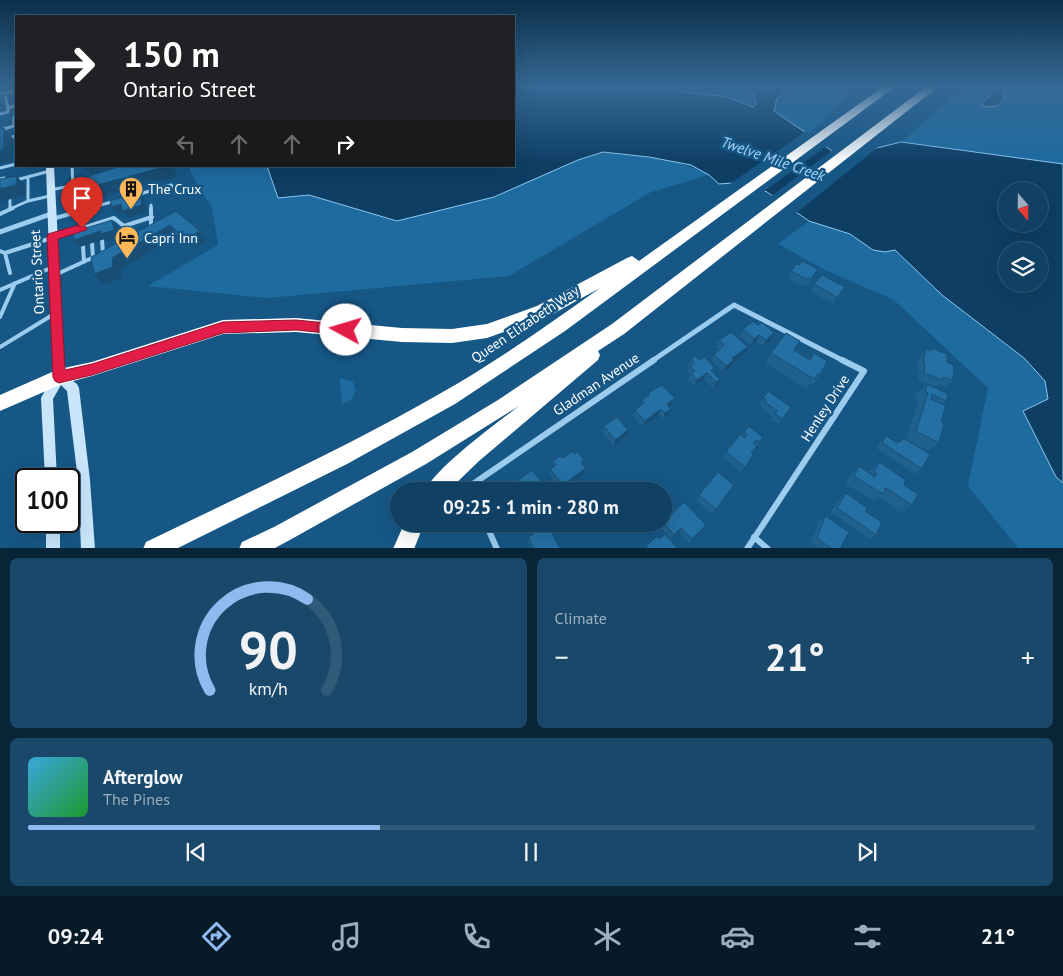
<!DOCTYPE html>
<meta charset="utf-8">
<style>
:root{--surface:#104164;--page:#19486a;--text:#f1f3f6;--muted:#9cafbf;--line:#305a78;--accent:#90b9f0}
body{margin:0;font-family:"PT Sans",sans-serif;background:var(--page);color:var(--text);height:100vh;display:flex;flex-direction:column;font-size:19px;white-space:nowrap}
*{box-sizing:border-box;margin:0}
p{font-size:16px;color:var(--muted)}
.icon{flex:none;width:28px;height:28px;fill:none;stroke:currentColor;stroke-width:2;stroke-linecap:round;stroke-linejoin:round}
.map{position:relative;height:548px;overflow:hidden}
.panel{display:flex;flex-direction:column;gap:10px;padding:10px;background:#092437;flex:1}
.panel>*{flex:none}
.guide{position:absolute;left:15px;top:15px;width:500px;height:152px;border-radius:0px;box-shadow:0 5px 20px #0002,0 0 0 1px var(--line);background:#202124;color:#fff;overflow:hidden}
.needle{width:32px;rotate:160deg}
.controls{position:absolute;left:998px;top:182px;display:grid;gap:10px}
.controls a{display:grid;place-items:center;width:50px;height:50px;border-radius:50%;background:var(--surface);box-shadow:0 5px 20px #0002,0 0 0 1px var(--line);font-size:25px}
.speed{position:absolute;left:15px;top:468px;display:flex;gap:10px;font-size:25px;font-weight:700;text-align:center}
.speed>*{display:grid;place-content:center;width:65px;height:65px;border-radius:50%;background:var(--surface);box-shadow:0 5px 20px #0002,0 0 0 1px var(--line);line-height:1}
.speed .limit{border:2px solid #111;border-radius:8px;background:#fff;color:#111}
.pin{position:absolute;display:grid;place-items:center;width:42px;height:42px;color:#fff;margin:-51px -21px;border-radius:50% 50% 50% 0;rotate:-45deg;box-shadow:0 0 5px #0007}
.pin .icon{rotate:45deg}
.me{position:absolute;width:55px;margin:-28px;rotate:276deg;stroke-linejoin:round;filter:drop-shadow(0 0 4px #0008)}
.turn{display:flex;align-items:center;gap:18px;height:105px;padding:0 25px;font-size:22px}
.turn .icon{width:65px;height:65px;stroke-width:2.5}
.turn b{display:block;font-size:35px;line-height:42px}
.lanes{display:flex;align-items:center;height:48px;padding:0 25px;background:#0003;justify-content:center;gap:25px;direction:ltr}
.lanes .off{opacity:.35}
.big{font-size:38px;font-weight:800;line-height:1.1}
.panel .tile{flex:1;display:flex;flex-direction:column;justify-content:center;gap:8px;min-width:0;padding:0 18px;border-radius:8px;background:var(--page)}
.panel .dial{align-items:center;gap:0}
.dial svg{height:130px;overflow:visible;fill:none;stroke:var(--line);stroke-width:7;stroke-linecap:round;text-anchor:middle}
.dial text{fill:var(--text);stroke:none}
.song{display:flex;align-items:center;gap:15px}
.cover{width:60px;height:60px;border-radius:8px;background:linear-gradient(135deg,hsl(200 70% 55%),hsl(130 70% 35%))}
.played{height:5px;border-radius:2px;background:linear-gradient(90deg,var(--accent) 35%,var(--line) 35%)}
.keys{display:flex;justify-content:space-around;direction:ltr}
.heat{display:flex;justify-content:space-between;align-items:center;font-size:28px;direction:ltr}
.panel .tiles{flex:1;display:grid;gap:10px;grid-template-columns:1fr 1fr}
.tile:last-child{grid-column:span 2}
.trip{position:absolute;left:390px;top:482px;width:282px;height:50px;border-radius:25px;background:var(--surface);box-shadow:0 5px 20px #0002,0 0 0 1px var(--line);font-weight:800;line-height:50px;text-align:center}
.tabs{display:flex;height:80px;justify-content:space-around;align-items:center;background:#061a28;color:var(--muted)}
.tabs .icon{width:35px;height:35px}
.tabs .current{color:var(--accent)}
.tabs b{font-size:22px;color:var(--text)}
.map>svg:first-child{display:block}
.green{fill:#1e6ba0}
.water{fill:#0e3e64;stroke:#8dc9f1;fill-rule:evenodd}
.pier{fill:#165786}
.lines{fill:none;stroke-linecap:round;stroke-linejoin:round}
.lane-far1{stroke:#9bccee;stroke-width:3}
.lane{stroke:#9bccee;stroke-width:4}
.street-far1{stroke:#9bccee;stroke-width:5}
.street{stroke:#9bccee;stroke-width:6}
.secondary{fill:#c8e5fa;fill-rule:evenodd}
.highway{fill:#fff;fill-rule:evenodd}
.wall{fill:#1f608e}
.shaded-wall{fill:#194e74}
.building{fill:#2470a5;stroke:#194e74}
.route{fill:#e11d48;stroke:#92132f}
.labels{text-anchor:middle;stroke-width:5;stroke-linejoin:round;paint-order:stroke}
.poi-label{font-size:14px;fill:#fff;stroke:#165786;text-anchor:start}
.street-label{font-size:14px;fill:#fff;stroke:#165786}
.water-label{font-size:15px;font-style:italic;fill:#a7d6f6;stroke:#165786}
</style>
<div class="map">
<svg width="1063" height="549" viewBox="0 0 1063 549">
<rect width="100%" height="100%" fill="#165786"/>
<path class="green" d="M659,86H740L754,93L756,104L753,107L727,97L684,92Z
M780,86H838L851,93L808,135L774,111L777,98L784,95L785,91Z
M965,86H1063V164L901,142Z
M603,152C639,156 676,158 709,175L651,192L509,276L267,298L148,286L218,245L212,208L191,173L189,166H267L278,198L309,195L397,221Z
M809,221C823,225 839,228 851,235C867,243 875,254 895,250L942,295L1024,358L1045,381L1048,399L1023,411L1056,477L1063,483V548H1018L968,486L988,388L894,300L825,270L778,244Z
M340,378L353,382L356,390L352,399L342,404Z"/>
<path class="water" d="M514,86H659L684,92L727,97L753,107L756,104L754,93L740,86H780L785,91L784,94L777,98L774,111L841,157L901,142L1063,164V483L1056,477L1023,411L1048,399L1045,381L1024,358L942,295L895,250L885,252L873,250L850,234L809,221L767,192L746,182L719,184L709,175L691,165L649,157L603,152L578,160L494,197L397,221L309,195L278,198L267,166H514ZM1006,191H1039V224H1006ZM1006,251H1039V284H1006Z
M999,86L1003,87L1005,98L997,106L984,107L982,104Z"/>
<path class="pier" d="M806,131L828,145L763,192L746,184L727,186Z
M882,144L795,214L770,197L834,149L842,154Z"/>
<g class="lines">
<path class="lane-far1" d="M0,93H5L8,108L16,105
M5,93L16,90
M0,114L8,112V108
M0,130L14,126V117
M0,140L16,136
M72,166L73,186
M0,168L16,164
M0,179L4,178V181
M16,180L50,171
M50,190L92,182
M136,195L171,185L178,191
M10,200V209
M28,201L50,196
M151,205V209
M10,209L28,201V177
M86,209L115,201"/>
<path class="lane" d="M0,214L13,208
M52,219L91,208
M151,226V208
M102,240L103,252
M92,243L93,257
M83,246L84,262
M0,251L5,253L114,218L124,226L152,217
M5,253L10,273
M55,275L94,257
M0,290L53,267
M0,317L15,283
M0,347L54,314"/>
<path class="street-far1" d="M0,232L51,214
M652,361L734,305L844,361"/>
<path class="street" d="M472,491L470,486L654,360
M486,524L497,549
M754,537L768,549
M747,549L864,371L842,360"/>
<path class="secondary" d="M46,166H54L65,375L77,384L79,388L90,480L95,549H81L78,480L67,391L61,385L53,399L57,479H45L41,398L53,376Z
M46,521H60V549H46Z"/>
<path class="highway" d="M884,86H896L565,331L455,404L347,464L176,549H143L146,542C245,494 345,448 441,393C496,362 548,325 600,288L549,316L487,338L452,343L402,342L296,332L223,334L92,376L62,384L0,411V395L59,369L92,362L223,320L296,318L402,328L452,329L487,324L537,306L627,258L632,256L639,261Z
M927,86H939L624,334L598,351L600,355L598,360L479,461L448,491H425C435,468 497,423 519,406L426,464L288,541L273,549H239L242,542L274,527L412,452L498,400L612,324Z
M404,524H424L414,549H393Z"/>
</g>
<path class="wall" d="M176,211L200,231L206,242L192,250L177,236L121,269L122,278L104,285L94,274Z
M800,265L818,269L807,286L804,285L802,286L787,278L791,271Z
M814,284L840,294L833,304L810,291Z
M758,325L774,333L771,340L762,346L756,341L751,345L740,336L743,329Z
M719,340L745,354L733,362L731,367L723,372L712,361L714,355L719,350L716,347Z
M931,348L947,362L953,380L946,387L939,384L936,387L918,380L919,370L917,369L920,356L926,349L929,350Z
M794,350L820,375L813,385L811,383L807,389L766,363L771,353Z
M691,359L699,360L715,368L713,372L720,380L717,386L713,388L704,379L694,386L688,380L690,376L687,372L689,367L688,366Z
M927,384L946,401L943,404L939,443L929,451L909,441L922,469L915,474L876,448L880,442L886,436L896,442L898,441H899L903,438L906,440L918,402L915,401L917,393Z
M648,393L675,398L672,405L669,407L668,415L663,419L659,415L643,427L633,416L635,410L640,406L642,400L647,396Z
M763,398L791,407L778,425L771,420L773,417L761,408L762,406L759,404Z
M604,426L628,430L627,436L614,446L602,432Z
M744,432L763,437L751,454L753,455L741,472L723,458L726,452L742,436Z
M563,458L584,465L586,468L585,473L562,491L550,475V469L553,467V461Z
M879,462L904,485L912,505L901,513L879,497L874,501L845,484L850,475L859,466L868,472L870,470Z
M734,485L712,514L696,500L699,495Z
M846,493L865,511L876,535L869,539L831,512L840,498Z
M825,516L840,549H820L811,542L820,520Z
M529,524L553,532H551L560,549H532L528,542V537L532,535L529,529Z
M662,524H664L706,525L702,530L689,543L679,532L671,539L660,527Z"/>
<path class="shaded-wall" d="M0,103L5,109L0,111Z
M4,128L13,138L12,160L0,163V150Z
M91,166H129L93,179L85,168Z
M168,166H174L176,177L98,198L90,187Z
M17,176L26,187V195L0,202V189Z
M139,192L144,199L147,212L128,218L124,212L117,214L112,207Z
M112,220L118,227L119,237L107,241L105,239L80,247L74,240Z
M170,225L177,236L121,269L122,278L104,285L94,274L112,258Z
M200,231L206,242L192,250L185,239Z
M774,333L771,340L762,346L766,340Z
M759,335L756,341L751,345L754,339Z
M748,347L745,354L733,362L731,367L723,372L726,366L732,358Z
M707,373L704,379L694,386L697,380Z
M720,380L717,386L713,388L716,382Z
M675,398L672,405L664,410L667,404Z
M661,409L659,415L643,427L645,421Z
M671,409L668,415L663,419L665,413Z
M628,430L627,436L614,446L615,440Z
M586,468L585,473L562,491L563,485Z
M706,525L702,530L689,543L692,539Z
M681,528L679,532L671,539L674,535Z"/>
<path class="building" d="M4,128L3,149L0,150V129Z
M121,166H168L90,187L89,176Z
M17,176L16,185L0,189V179Z
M139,192L142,205L122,211L121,204L112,207L110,201Z
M176,211L200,231L185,239L170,225L112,258L113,267L94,274L91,257Z
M112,220L114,230L101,234V231L74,240L73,232Z
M802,261L818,269L811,279L807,278L806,279L791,271L796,264L800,265Z
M822,275L845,287L837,297L814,284Z
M753,321L758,325L762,322L774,333L766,340L759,335L754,339L743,329Z
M731,332L748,347L732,358L734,360L726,366L714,355L724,345L719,340Z
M786,333L800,341L794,350L810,360L814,353L827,361L820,375L818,374L814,379L771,353Z
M931,348L947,354V362L954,365L953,380L943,377V380L924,373L925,363L923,362L926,349L931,351Z
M695,356L699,360L704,357L715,368L711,370L720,380L716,382L707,373L697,380L691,374L695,371L690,366L694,363L691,359Z
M927,384L948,394L946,401L932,394L931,399L946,406L941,422L944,424L939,443L916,431L928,393L925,392Z
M662,385L675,398L667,404L671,409L665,413L661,409L645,421L635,410L644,403L642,400L650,394L648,393Z
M768,391L791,407L782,419L775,414L777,411L765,402L767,400L763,398Z
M617,417L628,430L615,440L604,426Z
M749,426L763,437L759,442L756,440L753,443L757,446L751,453L753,455L745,467L726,452L740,434L745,438L747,435L744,432Z
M886,436L897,443L898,441L901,442L903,438L930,454L922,469L882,443Z
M573,451L574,454L577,451L584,460L581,462L586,468L563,485L550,469L556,465L553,461L560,456L563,458Z
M879,462L906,480L904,485L918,494L912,505L886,488L883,494L854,476L859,466L875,477L877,474L874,472Z
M532,470L546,488L542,491H504Z
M718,472L734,485L716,509L699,495Z
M846,493L867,508L865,511L882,522L876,535L837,508Z
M684,502L706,525L692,539L681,528L674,535L664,523V521Z
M825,516L849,532L840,549H832L817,538Z
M529,524H551L553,527L550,529L560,549H534L528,537L534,534Z
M665,534L678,549H647L646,546L657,536L659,539Z"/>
<linearGradient id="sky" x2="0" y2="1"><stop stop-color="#0c304a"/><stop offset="0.53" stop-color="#366995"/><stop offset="1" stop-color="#366995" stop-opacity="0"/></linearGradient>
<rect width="1063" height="163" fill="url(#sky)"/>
<path class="route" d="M82,224L87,228L86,230L58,239L65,370L92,364L223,322L296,320L346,325L350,326L352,330L350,334L346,335L296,330L223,333L92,375L59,383L55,381L53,377L47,237L48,234Z"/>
<defs>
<symbol id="building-pin" viewBox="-11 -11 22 30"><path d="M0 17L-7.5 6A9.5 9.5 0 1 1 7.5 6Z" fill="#ffb858" stroke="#165786"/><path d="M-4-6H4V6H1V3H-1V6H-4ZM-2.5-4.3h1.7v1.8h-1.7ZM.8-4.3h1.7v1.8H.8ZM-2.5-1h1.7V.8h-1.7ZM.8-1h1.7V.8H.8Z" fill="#111"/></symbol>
<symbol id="hotel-pin" viewBox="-11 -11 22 30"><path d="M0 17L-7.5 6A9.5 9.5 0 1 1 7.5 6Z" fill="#ffb858" stroke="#165786"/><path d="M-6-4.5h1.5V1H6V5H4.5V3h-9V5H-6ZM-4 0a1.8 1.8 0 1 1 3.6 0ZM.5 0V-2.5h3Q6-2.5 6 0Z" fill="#111"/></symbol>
</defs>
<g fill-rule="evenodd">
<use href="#building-pin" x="117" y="175" width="28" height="38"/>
<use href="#hotel-pin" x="113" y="224" width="28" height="38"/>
</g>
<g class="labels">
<g class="poi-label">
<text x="148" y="194">The Crux</text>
<text x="144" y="243">Capri Inn</text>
</g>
<g class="street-label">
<text transform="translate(37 272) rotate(-93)" y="5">Ontario Street</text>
<text transform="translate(525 324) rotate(-34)" y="5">Queen Elizabeth Way</text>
<text transform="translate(596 384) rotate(-34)" y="5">Gladman Avenue</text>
<text transform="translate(825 408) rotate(-57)" y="5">Henley Drive</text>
</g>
<g class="water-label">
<text transform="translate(773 159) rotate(19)" y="5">Twelve Mile Creek</text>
</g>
</g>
</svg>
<div class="controls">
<a><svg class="needle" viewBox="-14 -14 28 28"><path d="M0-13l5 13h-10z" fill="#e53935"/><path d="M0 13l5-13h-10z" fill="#9cafbf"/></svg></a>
<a><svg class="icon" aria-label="layers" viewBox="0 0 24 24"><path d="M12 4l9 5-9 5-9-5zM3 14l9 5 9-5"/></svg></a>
</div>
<div class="speed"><div class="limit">100</div></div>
<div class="pin" style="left:82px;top:228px;background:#d93025"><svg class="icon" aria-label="arrive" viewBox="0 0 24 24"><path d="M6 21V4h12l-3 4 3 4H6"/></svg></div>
<svg class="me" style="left:346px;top:330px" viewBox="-20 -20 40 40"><circle r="19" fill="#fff"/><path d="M0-13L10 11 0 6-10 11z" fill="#e11d48"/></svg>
<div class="trip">09:25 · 1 min · 280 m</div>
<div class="guide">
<div class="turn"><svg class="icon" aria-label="right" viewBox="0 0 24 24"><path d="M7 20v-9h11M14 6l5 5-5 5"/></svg><div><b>150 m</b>Ontario Street</div></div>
<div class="lanes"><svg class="icon off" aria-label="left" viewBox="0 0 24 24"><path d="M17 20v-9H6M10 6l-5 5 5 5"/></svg><svg class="icon off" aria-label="ahead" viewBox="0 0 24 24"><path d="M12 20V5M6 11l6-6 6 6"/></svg><svg class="icon off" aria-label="ahead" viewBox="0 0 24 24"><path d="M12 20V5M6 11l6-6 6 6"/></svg><svg class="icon" aria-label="right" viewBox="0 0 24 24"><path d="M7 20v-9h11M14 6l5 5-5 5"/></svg></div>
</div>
</div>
<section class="panel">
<div class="tiles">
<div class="tile dial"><svg viewBox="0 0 100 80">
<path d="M14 69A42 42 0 1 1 86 69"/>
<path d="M14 69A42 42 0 0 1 74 13" stroke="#90b9f0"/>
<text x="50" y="56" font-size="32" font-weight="700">90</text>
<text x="50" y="72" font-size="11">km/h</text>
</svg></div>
<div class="tile"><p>Climate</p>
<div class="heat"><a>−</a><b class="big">21°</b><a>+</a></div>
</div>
<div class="tile">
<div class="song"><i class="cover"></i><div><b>Afterglow</b><p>The Pines</p></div></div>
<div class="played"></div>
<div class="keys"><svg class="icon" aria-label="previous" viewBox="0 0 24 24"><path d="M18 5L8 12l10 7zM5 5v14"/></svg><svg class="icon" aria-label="pause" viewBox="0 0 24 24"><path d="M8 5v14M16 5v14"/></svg><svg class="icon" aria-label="next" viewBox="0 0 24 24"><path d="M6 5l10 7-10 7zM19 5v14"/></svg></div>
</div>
</div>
</section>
<nav class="tabs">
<b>09:24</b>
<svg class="icon current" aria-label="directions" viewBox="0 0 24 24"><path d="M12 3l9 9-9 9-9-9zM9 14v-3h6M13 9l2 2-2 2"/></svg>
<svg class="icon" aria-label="music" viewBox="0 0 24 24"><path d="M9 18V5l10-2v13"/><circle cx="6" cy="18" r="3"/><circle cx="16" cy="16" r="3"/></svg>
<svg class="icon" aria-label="phone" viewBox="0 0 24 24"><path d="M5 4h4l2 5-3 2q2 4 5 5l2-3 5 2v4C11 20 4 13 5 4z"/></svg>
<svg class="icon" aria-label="climate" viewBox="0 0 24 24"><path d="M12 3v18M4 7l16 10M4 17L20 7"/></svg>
<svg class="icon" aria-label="car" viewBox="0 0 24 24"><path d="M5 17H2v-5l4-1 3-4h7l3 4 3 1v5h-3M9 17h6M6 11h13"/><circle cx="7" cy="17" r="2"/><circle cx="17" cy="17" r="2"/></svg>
<svg class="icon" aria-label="filters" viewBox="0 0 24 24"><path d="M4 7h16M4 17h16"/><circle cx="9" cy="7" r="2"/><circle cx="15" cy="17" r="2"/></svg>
<b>21°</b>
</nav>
